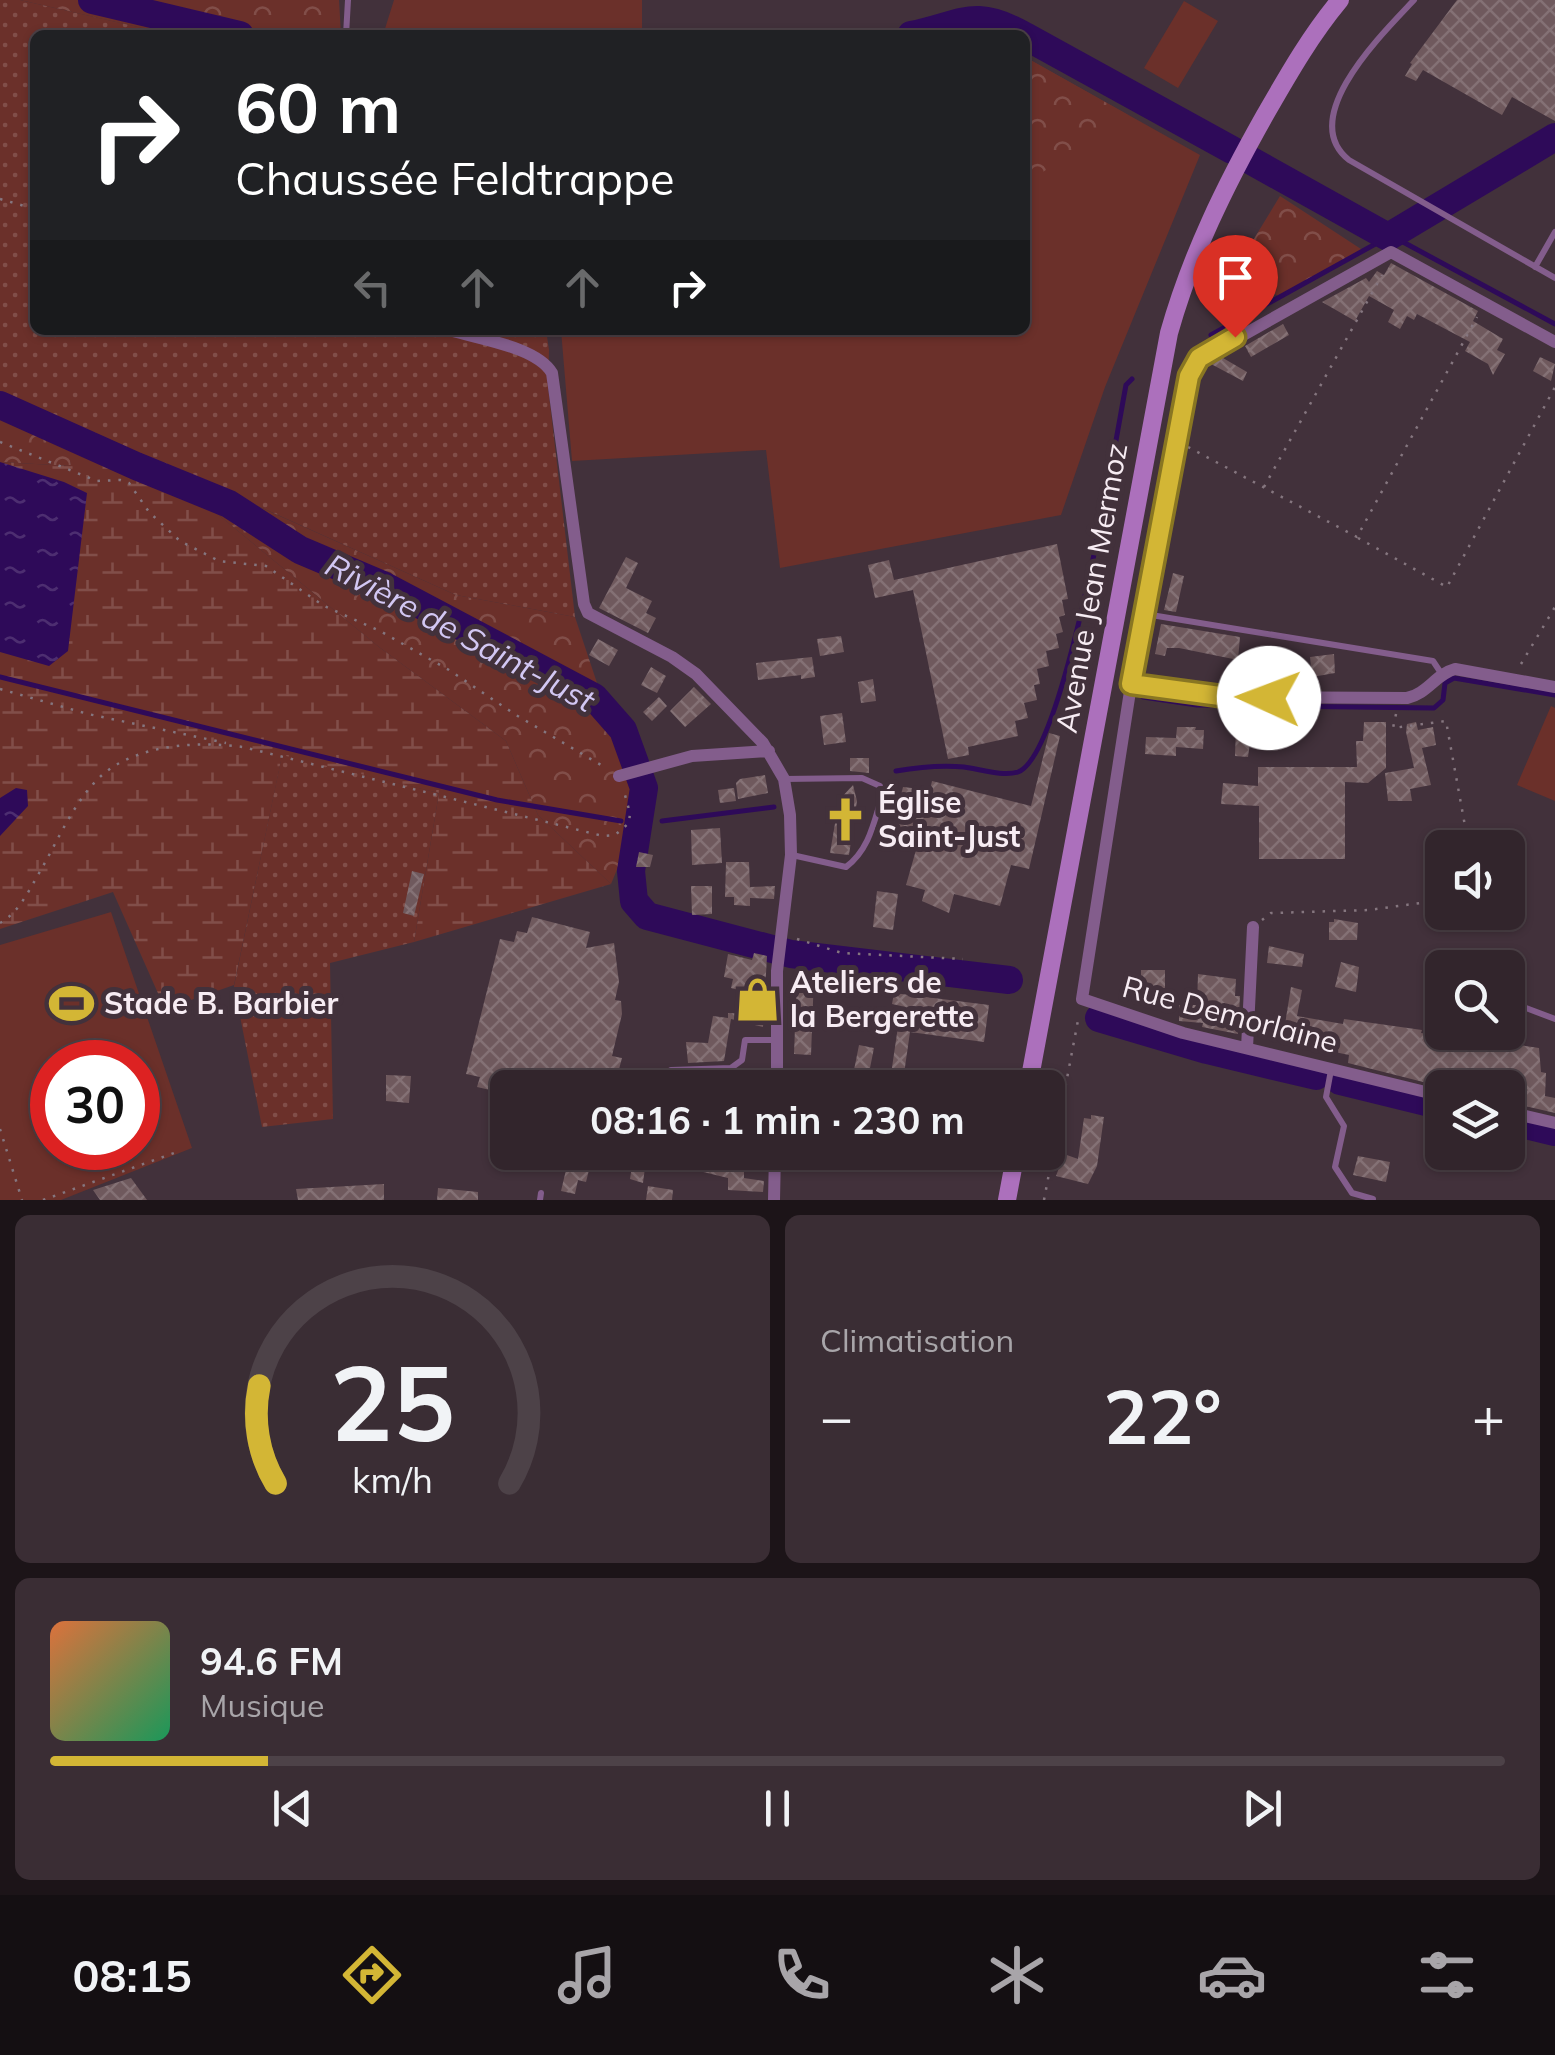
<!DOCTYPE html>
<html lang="fr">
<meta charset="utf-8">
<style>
:root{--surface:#32252c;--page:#3a2d34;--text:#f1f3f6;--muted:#a8a5a9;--line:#4d4248;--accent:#d3b635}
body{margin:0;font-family:Mulish,sans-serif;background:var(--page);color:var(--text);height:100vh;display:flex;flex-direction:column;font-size:38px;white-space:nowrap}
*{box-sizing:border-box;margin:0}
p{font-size:32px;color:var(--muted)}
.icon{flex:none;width:55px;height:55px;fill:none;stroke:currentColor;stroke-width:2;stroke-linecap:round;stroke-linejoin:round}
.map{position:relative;height:1200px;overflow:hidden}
.details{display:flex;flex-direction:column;gap:15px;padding:15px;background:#1c1418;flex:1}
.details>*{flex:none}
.top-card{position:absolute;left:30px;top:30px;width:1000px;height:305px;border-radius:15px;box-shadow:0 2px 8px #0004,0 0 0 2px var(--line);background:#202124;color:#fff;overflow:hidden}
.buttons{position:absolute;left:1425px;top:830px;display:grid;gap:20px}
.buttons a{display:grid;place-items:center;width:100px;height:100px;border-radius:15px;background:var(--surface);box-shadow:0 2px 8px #0004,0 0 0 2px var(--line);font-size:50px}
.speed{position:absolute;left:30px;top:1040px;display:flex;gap:20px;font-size:50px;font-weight:700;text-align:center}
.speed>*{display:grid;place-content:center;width:130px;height:130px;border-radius:50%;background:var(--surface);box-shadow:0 2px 8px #0004,0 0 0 2px var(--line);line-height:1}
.speed .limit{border:15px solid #d22;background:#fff;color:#111}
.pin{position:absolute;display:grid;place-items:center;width:85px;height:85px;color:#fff;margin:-102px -42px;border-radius:50% 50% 50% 0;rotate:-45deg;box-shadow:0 0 10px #0007}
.pin .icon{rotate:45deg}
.me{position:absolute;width:110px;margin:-55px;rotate:272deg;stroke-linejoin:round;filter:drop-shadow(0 0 8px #0008)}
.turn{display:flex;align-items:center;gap:35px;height:210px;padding:0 40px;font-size:45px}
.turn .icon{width:130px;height:130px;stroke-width:2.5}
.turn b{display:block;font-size:70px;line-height:85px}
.lanes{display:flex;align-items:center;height:95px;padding:0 40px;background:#0003;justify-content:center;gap:50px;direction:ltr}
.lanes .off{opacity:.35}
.big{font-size:75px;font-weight:700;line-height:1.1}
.details .widget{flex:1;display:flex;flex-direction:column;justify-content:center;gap:15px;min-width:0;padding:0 35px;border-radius:15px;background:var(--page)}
.details .dial{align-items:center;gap:0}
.dial svg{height:260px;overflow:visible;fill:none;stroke:var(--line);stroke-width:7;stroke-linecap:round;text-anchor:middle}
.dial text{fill:var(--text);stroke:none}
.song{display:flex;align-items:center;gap:30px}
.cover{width:120px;height:120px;border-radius:15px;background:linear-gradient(135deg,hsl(20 70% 55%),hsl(150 70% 35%))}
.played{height:10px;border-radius:5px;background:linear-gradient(90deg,var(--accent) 15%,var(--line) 15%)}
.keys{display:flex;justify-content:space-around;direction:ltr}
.heat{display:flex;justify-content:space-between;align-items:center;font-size:55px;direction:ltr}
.details .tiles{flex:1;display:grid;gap:15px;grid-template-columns:1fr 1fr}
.widget:last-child{grid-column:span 2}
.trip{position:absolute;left:490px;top:1070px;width:575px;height:100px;border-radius:15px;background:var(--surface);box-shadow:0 2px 8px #0004,0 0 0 2px var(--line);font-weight:700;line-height:100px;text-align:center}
.tab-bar{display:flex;height:160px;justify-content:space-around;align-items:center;background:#140f12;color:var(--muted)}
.tab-bar .icon{width:70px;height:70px}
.tab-bar .selected{color:var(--accent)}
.tab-bar b{font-size:45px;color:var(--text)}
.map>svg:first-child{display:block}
.grass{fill:#6b302a;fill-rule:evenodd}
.forest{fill:url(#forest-crowns)}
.wetland{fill:url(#wetland-marsh)}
.garden{fill:url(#garden-dots)}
.water{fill:url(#water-ripples)}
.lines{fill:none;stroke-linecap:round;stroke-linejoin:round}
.stream{stroke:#2e0a59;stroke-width:5}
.river{stroke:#2e0a59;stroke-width:28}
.building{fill:url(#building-cross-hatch)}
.path{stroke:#85767f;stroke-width:2.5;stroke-dasharray:2.5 8;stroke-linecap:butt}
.lane{stroke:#835d8c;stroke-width:6}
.street{stroke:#835d8c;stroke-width:12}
.secondary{stroke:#ac70bc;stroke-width:18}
.route-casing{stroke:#897622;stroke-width:25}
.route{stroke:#d3b635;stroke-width:18}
.labels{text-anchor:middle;stroke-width:10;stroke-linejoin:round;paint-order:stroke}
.street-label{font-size:30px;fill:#f7ecf3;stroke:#42313b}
.poi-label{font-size:30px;font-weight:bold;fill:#f7ecf3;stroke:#42313b;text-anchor:start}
.water-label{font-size:32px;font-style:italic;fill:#d2c7f3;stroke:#42313b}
</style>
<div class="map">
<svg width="1555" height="1200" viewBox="0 0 1555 1200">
<defs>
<pattern id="forest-crowns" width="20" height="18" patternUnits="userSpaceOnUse" patternTransform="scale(2.5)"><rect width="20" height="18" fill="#6b302a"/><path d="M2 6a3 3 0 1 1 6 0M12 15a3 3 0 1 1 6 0" fill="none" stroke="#814e49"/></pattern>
<pattern id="wetland-marsh" width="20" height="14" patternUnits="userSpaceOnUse" patternTransform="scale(2.5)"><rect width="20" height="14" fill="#6b302a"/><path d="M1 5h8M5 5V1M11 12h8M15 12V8" fill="none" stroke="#814e49"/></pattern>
<pattern id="garden-dots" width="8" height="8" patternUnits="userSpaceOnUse" patternTransform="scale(2.5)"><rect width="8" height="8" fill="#6b302a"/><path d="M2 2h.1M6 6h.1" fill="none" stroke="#814e49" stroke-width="1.8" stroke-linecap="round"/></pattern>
<pattern id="water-ripples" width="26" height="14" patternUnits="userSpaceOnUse" patternTransform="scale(2.5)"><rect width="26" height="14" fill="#2e0a59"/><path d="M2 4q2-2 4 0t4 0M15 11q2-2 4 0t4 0" fill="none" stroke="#4d2e71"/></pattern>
<pattern id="building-cross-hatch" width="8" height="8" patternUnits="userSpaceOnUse" patternTransform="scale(2.5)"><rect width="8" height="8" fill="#6f595d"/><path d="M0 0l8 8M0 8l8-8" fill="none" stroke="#847175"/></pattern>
</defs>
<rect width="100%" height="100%" fill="#42313b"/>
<path class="grass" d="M394,0H642V35H383Z
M1184,1L1218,21L1178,88L1144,68Z
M1025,57L1200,155L1105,387L1061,515L780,568L766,450L572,461L561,330H1025Z
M1551,706L1555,708V801L1517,785Z
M111,912L192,1148L61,1200H0V945ZM52,1062H138V1148H52Z"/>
<path class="forest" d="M20,0H339L341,35H173Z
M1025,57L1128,115L1025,184Z
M1280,196L1364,251L1279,297L1238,265Z
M0,403L67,420L71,466L0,462Z
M148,457L456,595L575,617L634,794V828L611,884L538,815L506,741L379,647Z"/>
<path class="wetland" d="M62,418L148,457L379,647L506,741L538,815L611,884L414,942L439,793L282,756L234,985L165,1009L113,892L0,929V462L71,466Z"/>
<path class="garden" d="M0,0H20L173,35H35V330H546L549,350L548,387L575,617L456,595L62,418L0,403Z
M282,755L439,793L414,942L330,963L333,1119L262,1127L234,986Z"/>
<path class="water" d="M0,462L64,482L87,493L68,651L49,666L0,652Z
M16,788L27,790L28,806L0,836V798Z"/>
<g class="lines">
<path class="stream" d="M1211,335L1388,237L1403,242L1555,324
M0,677L497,800L621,821
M1143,697L1197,705L1434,708L1443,700L1445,683L1454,678L1555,695
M896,771C919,767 941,765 964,767C980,769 1003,777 1018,772C1065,755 1115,443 1126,385L1132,379
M662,821L774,807"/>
<path class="river" d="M92,0L240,35
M911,35C962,25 973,7 1023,35
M1025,36L1232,150
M1248,159L1388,237L1555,137
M0,405L136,466L229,504L300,550L385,586L594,697L623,730L644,788L631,871L634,901L647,916L791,954L1009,980
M1099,1018L1207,1050L1316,1076
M1340,1081L1442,1106
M1508,1121L1555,1132"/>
</g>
<path class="building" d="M1457,0H1555V121L1512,97L1502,115L1423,70L1416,81L1405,76L1412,64L1410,63Z
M1391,263L1478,311L1473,321L1503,339L1497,350L1505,354L1493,375L1488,364L1465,351L1470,342L1417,314L1414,320L1407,316L1400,329L1388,322L1394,310L1369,296L1355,321L1322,302L1366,278L1369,282L1377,271L1384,275Z
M1283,324L1289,335L1251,357L1245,346Z
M1540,357L1555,364L1551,381L1533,371Z
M1223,358L1247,372L1243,381L1211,364Z
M1057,544L1068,599L1062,600L1065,615L1059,617L1063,632L1056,634L1059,648L1046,651L1049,666L1037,669L1040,684L1034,685L1037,700L1024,703L1028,718L1015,721L1018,736L968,747L969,755L948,759L913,590L875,598L868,565L889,560L894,580Z
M626,557L638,563L626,588L652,601L646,613L656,618L648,633L599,608Z
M1173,573L1184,576L1176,612L1164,610Z
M1161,624L1240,637L1238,660L1179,648H1167L1165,656L1155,654Z
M841,636L844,652L820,656L817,639Z
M598,639L618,650L609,666L589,655Z
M1334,654L1335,673L1312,677L1310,657Z
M812,657L815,677L801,679V675L758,680L756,663Z
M651,667L666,676L657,693L641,685Z
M873,679L876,701L861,703L858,682Z
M694,687L711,704L685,727L670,711Z
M659,697L667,706L652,721L643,712Z
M842,713L846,742L824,745L820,716Z
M1364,722H1386V768L1368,783L1345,782V859H1259V806L1221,804L1223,783L1258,786V767H1357L1356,741H1363Z
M1416,722L1418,730L1433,727L1436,745L1422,748L1431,785L1410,789L1412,801H1388L1385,773L1414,768L1406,732L1407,724Z
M1236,725L1263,726L1262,744L1250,743L1248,757L1235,756Z
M1177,727H1196L1195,730H1204L1203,749L1176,747V756L1145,754L1146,737L1176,738Z
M1049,733L1060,736L1029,869L1011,865L1000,906L954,894L949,913L922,901L925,890L906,885L916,850L889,842L903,787L930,790L932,781L1031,806Z
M850,758H869V773L850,771Z
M765,775L768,793L738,799L736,783L740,779Z
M853,785L857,801L849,855L830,853L839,800Z
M734,788L736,801L720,803L718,790Z
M720,828L722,863L692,865L691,830Z
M639,852L653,855L650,867H636Z
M726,862H749L750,887L775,886L774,899L750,898V906L734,905V897H725Z
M412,871L424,874L414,916L403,913Z
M691,886H712V914L692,915Z
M877,891L898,894L893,930L873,927Z
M532,917L590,932L586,948L614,943L619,982L615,1000L621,1001L622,1014L612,1056L622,1058L614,1088H508V1094L477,1087L480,1077L466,1074L500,939L514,942L517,931L527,933Z
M1334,919L1358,923L1357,940H1329V922H1334Z
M1269,946L1304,954L1302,967L1267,963Z
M754,953L767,956L763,1027L731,1019L724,1061L688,1063L686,1042L708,1043L713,1016L728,1018V1013L751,1014L750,993L731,988L733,979L724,977L728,954L752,960Z
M1341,962L1359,967L1356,992L1335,987Z
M1141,970H1165V988H1141Z
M1198,974L1236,979L1235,996H1240L1238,1034L1202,1027L1203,1023L1179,1021V1005H1197Z
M797,975L814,976L811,1055L794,1054Z
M1291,987L1302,990L1297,1016L1343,1024L1344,1019L1422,1030L1421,1033L1454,1038L1460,1036L1539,1048L1541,1072L1546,1073L1545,1096L1555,1098V1113L1508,1102V1088H1447L1348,1063L1349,1055L1258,1036V1020L1285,1024Z
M894,993L989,1005L984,1042L910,1032L902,1088H889L901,1006L892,1004Z
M859,1045L874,1048L869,1073L854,1070Z
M662,1070L663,1083L648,1084L647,1071Z
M766,1071L765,1088H734L691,1081V1076Z
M386,1075L411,1076L409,1103L386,1101Z
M1091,1115L1104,1117L1097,1166L1088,1184L1056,1176L1064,1154L1078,1159L1084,1118L1091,1119Z
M634,1152H647L643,1183L630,1179Z
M700,1152H724L723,1162L744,1165V1178L764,1181L763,1192L728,1190V1178L699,1171Z
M801,1152H818L814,1170L798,1167Z
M570,1153L583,1156L581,1164L590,1166L586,1182L578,1180L575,1194L561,1191Z
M1358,1156L1390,1162L1386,1182L1353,1175Z
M131,1178L147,1200H100L93,1190Z
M384,1184V1200H298L296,1189Z
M648,1186L673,1190L672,1200H646Z
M438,1188L478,1192V1200H437Z"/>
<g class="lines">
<path class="path" d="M0,199L35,209
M0,442L97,481L120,480L129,483L149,512L180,541L219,561L266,566L324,606L380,631L449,670L516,715L606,768
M1188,447L1357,537L1477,317
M1264,487L1382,275
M1358,538L1447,587L1555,387
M1521,664L1555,607
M0,689L88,714L226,743
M1396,714L1393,728L1446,721L1469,848
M1262,920L1271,913L1369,910L1442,900
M0,923C20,912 30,888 42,868C59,838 75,800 101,776C137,744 197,741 243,747L603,836L615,835L629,823L630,813L623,788
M797,939L842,953L963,959
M0,1129L22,1200
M43,1200L174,1153
M1044,1200L1079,1015"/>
<path class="lane" d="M1414,0C1382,34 1296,118 1349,160L1555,278
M346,35L348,0
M1535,267L1555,232
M1145,614L1433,661L1441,673
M784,779L862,778L880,786L883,793C874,821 870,849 846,867L792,855
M1526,1008L1555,1019
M671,1070L731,1068L742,1060L745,1040H776
M1331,1070L1326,1097L1344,1126L1335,1167L1352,1193L1373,1199
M779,1083L807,1088
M540,1200L541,1193"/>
<path class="street" d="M450,330C479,339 537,347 552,373L584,604L588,613L672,657L696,674L763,743L784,779L790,815L791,855L777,971V1088
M1131,685L1232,697L1407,698C1427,694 1436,674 1455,669L1555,687
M619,776L692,756L769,751
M1247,1048L1253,927
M1442,1096L1183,1033L1082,999L1131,685L1176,441L1189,376L1195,362L1391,252L1555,342
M1508,1112L1555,1123
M774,1200L775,1152"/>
<path class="secondary" d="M1028,1088L1169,333C1191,255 1225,186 1265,115C1288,75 1310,36 1340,0
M1007,1200L1016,1152"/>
</g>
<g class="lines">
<defs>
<path id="route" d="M1235,337L1199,358L1189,376L1131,684L1220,696L1269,698"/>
</defs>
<use href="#route" class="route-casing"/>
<use href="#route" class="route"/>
</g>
<defs>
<symbol id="church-bare" viewBox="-9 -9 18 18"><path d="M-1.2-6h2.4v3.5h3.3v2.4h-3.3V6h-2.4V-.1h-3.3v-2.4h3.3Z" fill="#d3b635" stroke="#42313b" stroke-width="2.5" paint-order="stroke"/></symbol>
<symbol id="shop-bare" viewBox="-9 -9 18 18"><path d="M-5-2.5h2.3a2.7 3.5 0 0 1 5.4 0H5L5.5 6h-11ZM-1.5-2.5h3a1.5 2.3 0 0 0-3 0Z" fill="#d3b635" stroke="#42313b" stroke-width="2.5" paint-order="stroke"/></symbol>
<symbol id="stadium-bare" viewBox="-9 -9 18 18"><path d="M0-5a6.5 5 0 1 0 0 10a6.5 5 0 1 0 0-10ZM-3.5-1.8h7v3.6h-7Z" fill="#d3b635" stroke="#42313b" stroke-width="2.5" paint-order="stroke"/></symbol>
</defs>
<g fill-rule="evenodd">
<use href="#church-bare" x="814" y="788" width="63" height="63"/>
<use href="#shop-bare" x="726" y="968" width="63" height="63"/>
<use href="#stadium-bare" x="40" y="972" width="63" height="63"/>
</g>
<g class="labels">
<g class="street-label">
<text transform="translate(1092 588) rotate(-80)" y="10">Avenue Jean Mermoz</text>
<text transform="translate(1230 1015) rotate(15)" y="10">Rue Demorlaine</text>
</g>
<g class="poi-label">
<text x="878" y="813">Église<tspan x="878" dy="34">Saint-Just</tspan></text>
<text x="790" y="993">Ateliers de<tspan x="790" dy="34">la Bergerette</tspan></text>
<text x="104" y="1014">Stade B. Barbier</text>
</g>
<g class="water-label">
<text transform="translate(460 633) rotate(28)" y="11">Rivière de Saint-Just</text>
</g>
</g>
</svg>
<div class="buttons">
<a><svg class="icon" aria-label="sound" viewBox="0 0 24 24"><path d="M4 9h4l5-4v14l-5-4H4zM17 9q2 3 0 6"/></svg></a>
<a><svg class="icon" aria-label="search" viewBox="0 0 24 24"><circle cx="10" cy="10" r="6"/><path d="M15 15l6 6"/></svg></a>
<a><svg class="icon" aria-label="layers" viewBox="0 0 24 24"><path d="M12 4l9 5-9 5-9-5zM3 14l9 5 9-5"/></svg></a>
</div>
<div class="speed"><div class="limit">30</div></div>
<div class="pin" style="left:1235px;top:337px;background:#d93025"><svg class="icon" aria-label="arrive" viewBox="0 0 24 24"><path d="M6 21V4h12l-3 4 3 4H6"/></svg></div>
<svg class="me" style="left:1269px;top:698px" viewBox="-20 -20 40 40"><circle r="19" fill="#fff"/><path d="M0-13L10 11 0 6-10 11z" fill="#d3b635"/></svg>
<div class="trip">08:16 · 1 min · 230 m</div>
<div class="top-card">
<div class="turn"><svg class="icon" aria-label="right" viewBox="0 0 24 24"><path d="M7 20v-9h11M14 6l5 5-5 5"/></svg><div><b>60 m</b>Chaussée Feldtrappe</div></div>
<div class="lanes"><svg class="icon off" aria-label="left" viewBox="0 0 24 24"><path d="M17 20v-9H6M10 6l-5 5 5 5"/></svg><svg class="icon off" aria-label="ahead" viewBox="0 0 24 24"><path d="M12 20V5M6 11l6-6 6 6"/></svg><svg class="icon off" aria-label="ahead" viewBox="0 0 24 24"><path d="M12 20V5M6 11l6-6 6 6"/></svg><svg class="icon" aria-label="right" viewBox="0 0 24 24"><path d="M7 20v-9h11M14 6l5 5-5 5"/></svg></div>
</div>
</div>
<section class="details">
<div class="tiles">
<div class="widget dial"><svg viewBox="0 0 100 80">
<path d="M14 69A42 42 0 1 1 86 69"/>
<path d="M14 69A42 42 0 0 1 9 39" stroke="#d3b635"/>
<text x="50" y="56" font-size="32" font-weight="700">25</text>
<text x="50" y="72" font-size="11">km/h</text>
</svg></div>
<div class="widget"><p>Climatisation</p>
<div class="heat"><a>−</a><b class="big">22°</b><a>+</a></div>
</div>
<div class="widget">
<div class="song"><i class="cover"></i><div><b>94.6 FM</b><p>Musique</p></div></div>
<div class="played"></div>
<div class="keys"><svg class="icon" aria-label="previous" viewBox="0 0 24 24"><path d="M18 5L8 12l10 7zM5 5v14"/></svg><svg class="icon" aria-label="pause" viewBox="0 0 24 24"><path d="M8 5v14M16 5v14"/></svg><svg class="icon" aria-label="next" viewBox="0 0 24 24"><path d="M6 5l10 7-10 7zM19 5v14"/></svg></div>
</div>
</div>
</section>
<nav class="tab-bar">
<b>08:15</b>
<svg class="icon selected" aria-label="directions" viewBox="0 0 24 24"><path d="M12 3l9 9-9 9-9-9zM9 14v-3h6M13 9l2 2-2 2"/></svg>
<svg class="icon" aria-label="music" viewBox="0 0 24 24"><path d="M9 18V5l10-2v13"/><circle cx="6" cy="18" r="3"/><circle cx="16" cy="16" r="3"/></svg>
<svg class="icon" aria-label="phone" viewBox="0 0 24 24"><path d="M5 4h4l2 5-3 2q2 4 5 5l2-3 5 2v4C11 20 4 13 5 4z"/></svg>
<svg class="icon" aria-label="climate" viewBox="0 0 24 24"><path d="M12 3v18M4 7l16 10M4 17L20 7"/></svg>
<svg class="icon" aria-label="car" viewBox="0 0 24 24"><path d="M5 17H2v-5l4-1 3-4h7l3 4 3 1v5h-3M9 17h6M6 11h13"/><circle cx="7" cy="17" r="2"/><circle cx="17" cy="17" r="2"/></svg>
<svg class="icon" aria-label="filters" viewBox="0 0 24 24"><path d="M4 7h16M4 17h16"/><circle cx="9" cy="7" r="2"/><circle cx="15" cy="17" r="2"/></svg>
</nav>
